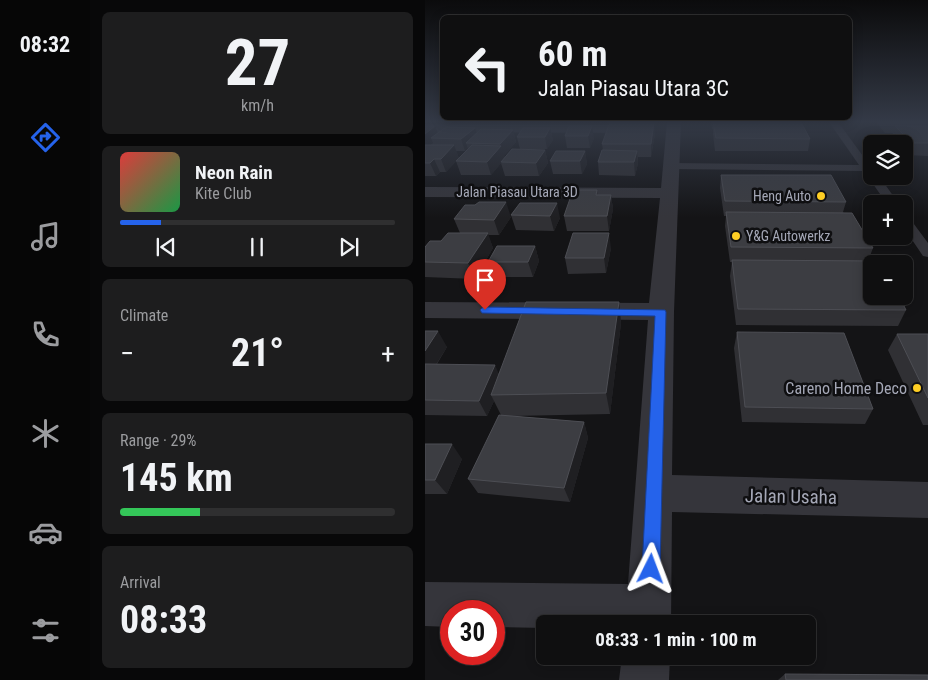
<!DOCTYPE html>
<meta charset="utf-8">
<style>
:root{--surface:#0f0f10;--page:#1d1d1e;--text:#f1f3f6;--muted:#9b9c9f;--line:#2f2f30;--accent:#2563eb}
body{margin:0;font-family:"Roboto Condensed",sans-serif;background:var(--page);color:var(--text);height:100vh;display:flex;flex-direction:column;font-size:19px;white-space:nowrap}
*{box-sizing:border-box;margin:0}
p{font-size:16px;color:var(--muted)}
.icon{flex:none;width:28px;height:28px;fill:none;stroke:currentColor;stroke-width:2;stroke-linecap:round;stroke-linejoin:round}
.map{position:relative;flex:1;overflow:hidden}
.side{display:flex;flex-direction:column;gap:12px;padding:12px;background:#080809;width:335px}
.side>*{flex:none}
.guide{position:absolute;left:15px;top:15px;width:412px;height:105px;border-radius:8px;box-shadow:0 2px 12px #0003,0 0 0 1px var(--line);background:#0f0f10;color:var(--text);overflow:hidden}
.buttons{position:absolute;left:438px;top:135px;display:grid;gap:10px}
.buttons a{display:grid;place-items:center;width:50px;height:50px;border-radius:8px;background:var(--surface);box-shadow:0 2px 12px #0003,0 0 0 1px var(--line);font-size:25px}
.speed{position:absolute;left:15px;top:600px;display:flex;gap:10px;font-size:25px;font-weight:700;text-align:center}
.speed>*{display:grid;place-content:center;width:65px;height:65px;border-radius:50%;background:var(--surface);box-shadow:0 2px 12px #0003,0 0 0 1px var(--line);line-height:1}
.speed .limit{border:8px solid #d22;background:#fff;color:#111}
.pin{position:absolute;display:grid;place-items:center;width:42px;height:42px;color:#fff;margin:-51px -21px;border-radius:50% 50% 50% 0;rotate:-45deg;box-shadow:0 0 5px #0007}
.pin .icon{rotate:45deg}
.me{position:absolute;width:55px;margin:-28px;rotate:3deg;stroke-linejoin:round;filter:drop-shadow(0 0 4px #0008)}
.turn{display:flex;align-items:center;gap:18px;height:105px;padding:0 15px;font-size:22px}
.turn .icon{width:65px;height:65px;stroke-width:2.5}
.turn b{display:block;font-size:35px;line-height:42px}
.big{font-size:38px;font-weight:700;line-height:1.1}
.side .tile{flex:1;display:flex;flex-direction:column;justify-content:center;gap:8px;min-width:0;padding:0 18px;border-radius:8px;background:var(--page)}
.side .dial{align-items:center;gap:0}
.dial b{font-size:65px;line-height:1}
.song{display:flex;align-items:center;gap:15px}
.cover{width:60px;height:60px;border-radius:8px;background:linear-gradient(135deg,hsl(0 70% 55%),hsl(140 70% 35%))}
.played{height:5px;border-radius:2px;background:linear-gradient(90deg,var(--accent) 15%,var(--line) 15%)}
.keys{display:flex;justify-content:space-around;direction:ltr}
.heat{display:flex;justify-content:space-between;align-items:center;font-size:28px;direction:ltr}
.charge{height:8px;border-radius:4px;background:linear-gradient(90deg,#34c759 29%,var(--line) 0)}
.trip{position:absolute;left:111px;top:615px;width:280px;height:50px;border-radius:8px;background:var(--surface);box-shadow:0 2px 12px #0003,0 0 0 1px var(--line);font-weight:700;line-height:50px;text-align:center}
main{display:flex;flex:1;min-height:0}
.tabs{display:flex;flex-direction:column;width:90px;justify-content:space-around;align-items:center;background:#060606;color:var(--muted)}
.tabs .icon{width:35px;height:35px}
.tabs .on{color:var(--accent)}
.tabs b{font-size:22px;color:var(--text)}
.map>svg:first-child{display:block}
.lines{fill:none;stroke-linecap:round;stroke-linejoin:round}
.service{fill:#35353b;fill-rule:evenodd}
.minor{fill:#35353b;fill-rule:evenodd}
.wall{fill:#303034}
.shaded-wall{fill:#1f1f22}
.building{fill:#3c3d42;stroke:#4d4e54}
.route{fill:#2563eb;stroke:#184099}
.poi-dot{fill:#fece24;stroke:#0f0f11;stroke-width:2}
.labels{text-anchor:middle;stroke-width:5;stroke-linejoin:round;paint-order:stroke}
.far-street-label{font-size:14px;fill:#a5a8b7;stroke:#0f0f11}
.far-poi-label{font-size:14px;fill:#a5a8b7;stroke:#0f0f11;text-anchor:end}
.poi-label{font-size:16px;fill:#a5a8b7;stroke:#0f0f11;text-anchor:end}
.near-street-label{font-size:19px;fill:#a5a8b7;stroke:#0f0f11}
</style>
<main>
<nav class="tabs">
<b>08:32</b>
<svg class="icon on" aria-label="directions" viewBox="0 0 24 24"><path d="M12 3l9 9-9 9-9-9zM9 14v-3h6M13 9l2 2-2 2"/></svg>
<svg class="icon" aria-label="music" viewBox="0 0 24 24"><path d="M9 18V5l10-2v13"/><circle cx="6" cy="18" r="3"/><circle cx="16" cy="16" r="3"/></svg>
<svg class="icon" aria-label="phone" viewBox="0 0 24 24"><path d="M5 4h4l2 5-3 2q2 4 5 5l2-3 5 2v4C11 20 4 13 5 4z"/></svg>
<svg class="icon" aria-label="climate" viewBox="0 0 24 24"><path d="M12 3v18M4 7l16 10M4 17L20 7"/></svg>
<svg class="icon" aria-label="car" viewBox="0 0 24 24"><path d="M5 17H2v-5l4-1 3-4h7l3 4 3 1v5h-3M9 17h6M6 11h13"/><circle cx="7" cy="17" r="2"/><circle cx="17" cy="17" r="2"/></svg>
<svg class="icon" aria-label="filters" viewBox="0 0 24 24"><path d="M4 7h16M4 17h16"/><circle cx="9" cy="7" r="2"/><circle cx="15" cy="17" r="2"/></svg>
</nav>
<section class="side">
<div class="tile dial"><b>27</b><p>km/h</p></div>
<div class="tile">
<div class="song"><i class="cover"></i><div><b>Neon Rain</b><p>Kite Club</p></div></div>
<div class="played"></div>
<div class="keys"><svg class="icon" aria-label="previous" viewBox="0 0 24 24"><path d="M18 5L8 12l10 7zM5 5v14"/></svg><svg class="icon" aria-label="pause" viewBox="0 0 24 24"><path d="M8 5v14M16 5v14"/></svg><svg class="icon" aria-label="next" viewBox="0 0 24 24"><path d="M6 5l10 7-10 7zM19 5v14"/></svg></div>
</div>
<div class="tile"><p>Climate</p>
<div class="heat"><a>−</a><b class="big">21°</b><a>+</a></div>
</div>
<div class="tile"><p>Range · 29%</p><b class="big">145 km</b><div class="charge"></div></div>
<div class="tile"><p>Arrival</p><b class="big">08:33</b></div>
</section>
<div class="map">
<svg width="503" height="680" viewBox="0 0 503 680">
<rect width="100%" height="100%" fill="#141416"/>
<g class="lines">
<path class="service" d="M404,122H413L446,167V176H454L474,204H462L439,171L246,169L241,166L246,163L434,165Z
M479,215L483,216L503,243V257L498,256L479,228Z"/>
<path class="minor" d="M242,122H256L249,312L247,475L503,482V518L247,512L246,624H120V628L69,627V611H26V627L0,626V582L203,584L223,320L0,318V302L224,303L235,198L0,197V187L236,188Z
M0,124L221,125L228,129L221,133L0,132Z
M197,656H245L244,680H194Z"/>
</g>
<path class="wall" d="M286,122H376L385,139L383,151H290L288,134V129H287Z
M451,122H503V156L482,155L479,152V144H472L466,138L468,133H460Z
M0,126H10L13,133L50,128L52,133L88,130L91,142L79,156L80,158L120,150L123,163L114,176H80L76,163L66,175H36L31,161L43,149L40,151H31L34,158L21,172H15L11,176H0Z
M144,126L169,138L165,148H142L140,136Z
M125,128L128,140L122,149H95L92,137Z
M230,134L226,157H213V163L210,176L174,175L173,162L178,150L177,144Z
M160,151L162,164L157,174H128L125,161Z
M296,175L421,202L418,212L448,248L443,261L481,310L473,326L311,325L305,276L307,262H305L300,226L301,216H299L295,188Z
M172,190L173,195H186L188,209L184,231H142L139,216Z
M95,203L135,218L129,231L91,230L86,215Z
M86,217L74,235H63L68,248L50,279L0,277V262L16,241L35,233L29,219Z
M110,246L114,261L108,277H69L63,262Z
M186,248L181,273L143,274L140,258Z
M194,302L196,323L185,414L87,416L159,422L163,438L145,502L53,493L43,479L76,415L69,401L62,416L0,415V331L22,347L12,364L74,373Z
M312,332L448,409L440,424L317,422L309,348Z
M472,334H503V425H498L463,350Z
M0,444L37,459L22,494H0Z
M360,674L503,680H353Z"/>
<path class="shaded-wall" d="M229,122L230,134L226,157V144Z
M10,126L15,138H6L8,143L0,150V134Z
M167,126L169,138L165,148L163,136Z
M50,128L54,140L41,143L43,149L40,151L36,139Z
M125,128L128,140L122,149L120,137Z
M88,130L91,142L79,156L80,159L66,175L62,162L76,146L75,144Z
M29,145L34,158L21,172L16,159Z
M120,150L123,163L114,176L111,163Z
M160,151L162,164L157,174L155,161Z
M212,151L213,163L210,176L209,162Z
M9,159L15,172L11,176L5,163Z
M186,195L188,209L184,231L182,216Z
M81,202L86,217L74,235L69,220Z
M132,203L135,218L129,231L125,216Z
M63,233L68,248L50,279L43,263Z
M184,233L186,248L181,273L179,258Z
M110,246L114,261L108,277L103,262Z
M194,302L196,323L185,414L181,393Z
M13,331L22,347L0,382V351Z
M70,365L77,381L66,395L69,401L62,416L54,401Z
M159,422L163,438L145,502L139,488Z
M27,444L37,459L22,494L10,480Z"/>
<path class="building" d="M185,122H229L226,144H177Z
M288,122H376L385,139L291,138Z
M0,126H10L0,134Z
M144,126H167L163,136H140Z
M470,126H503V143H487Z
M21,127L50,128L36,139L6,138Z
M98,128H125L120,137H92Z
M56,129L88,130L75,144L41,143Z
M0,145H29L16,159H9L5,163H0Z
M47,145L76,146L62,162L31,161Z
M87,149L120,150L111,163L76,162Z
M177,150L212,151L209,162H173Z
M131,151H160L155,161H125Z
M296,175H406L421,202L300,201Z
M148,190H172L171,195H186L182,216H139Z
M54,202H81L69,220L29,219L40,205H50Z
M95,203H132L125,216L86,215Z
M301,212L427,213L448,248L306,247Z
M23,233H63L43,263L0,262V247L5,241H16Z
M148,233H184L179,258H140Z
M72,246H110L103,262H63Z
M307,260L454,261L455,264H446V296H474L481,310L313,309Z
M101,302H194L181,393L66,395Z
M0,331H13L0,351Z
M312,332L419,333L448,409L320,407Z
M472,334H503V398Z
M0,364L70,365L54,401L0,400Z
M74,415L159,422L139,488L43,479Z
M0,444H27L10,480H0Z
M360,674L503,675V680H361Z"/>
<linearGradient id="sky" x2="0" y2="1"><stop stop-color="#0b0b0c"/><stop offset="0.56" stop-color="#343a47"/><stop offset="1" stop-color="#343a47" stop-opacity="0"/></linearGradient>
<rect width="503" height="218" fill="url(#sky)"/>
<path class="route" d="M60,307L240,310L241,312L235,569L232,575L226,578L220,575L217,569L230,316L57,313L55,310L57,308Z"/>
<g class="poi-dot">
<circle cx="396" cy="196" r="5"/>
<circle cx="311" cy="236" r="5"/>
<circle cx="492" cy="388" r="5"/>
</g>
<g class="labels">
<g class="far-street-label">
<text x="92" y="197">Jalan Piasau Utara 3D</text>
</g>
<g class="far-poi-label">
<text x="386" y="201">Heng Auto</text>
<text x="321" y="241" text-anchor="start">Y&amp;G Autowerkz</text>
</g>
<g class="poi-label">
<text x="482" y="394">Careno Home Deco</text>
</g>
<g class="near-street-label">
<text transform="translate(366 496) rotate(1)" y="7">Jalan Usaha</text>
</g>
</g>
</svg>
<div class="buttons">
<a><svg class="icon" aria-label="layers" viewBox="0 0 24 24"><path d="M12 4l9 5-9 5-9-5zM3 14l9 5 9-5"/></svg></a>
<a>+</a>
<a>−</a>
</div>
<div class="speed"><div class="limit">30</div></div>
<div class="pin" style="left:60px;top:310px;background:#d93025"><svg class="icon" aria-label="arrive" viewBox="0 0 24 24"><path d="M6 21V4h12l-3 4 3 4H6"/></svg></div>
<svg class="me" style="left:226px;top:569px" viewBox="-20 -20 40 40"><path d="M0-17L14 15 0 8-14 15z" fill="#2563eb" stroke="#fff" stroke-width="4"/></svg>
<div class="trip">08:33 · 1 min · 100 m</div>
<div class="guide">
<div class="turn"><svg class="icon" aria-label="left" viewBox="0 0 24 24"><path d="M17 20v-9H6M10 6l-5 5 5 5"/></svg><div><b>60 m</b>Jalan Piasau Utara 3C</div></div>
</div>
</div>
</main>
